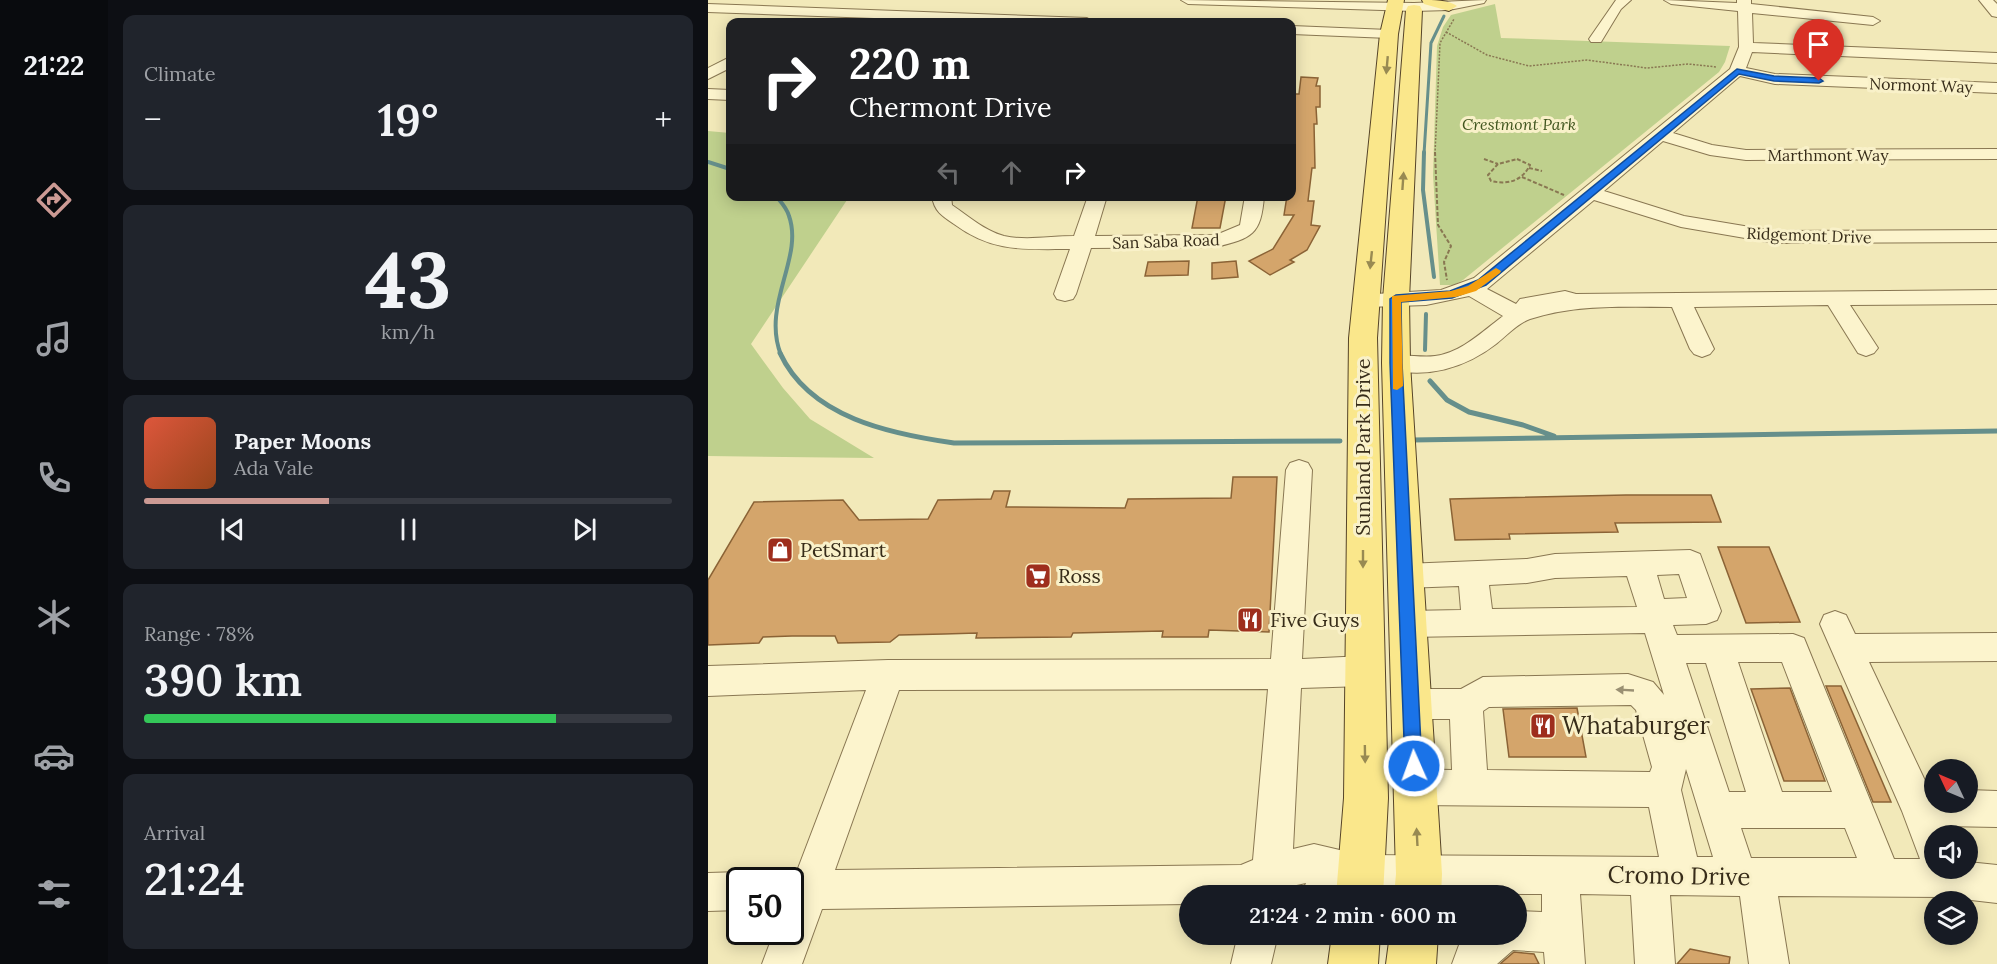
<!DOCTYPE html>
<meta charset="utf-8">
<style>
:root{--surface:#171b24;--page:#20242c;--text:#f1f3f6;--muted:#9ea1a6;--line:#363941;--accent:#cc9a94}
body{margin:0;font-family:Lora,serif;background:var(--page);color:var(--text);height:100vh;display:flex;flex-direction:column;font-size:22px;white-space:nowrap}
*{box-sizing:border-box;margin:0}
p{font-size:20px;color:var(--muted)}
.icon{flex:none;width:33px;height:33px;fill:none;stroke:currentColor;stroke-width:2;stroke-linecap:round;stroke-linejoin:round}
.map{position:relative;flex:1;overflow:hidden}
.panel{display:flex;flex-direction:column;gap:15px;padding:15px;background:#0d0f14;width:600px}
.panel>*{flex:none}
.banner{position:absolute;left:18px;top:18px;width:570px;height:183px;border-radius:12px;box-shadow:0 3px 15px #0003;background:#202124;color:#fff;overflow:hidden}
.needle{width:39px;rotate:314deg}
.buttons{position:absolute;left:1216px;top:759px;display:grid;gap:12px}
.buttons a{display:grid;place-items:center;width:54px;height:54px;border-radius:50%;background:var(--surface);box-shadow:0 3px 15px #0003;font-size:30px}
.speed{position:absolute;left:18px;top:867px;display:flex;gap:12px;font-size:30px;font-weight:700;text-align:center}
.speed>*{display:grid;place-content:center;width:78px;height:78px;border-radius:50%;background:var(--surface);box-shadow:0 3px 15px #0003;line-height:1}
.speed .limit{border:3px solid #111;border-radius:9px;background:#fff;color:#111}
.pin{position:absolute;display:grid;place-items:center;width:51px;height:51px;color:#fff;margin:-62px -26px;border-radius:50% 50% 50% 0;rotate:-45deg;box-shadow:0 0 6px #0007}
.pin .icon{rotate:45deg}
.me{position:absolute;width:66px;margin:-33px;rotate:358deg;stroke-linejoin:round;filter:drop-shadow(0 0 4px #0008)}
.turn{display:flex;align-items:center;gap:21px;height:126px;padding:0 24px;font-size:27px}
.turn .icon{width:78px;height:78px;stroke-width:2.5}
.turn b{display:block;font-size:42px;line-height:51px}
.lanes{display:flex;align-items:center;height:57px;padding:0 24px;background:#0003;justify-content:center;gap:30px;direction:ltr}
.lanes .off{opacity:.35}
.big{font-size:45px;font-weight:600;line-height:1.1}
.panel .tile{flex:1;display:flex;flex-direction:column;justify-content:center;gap:9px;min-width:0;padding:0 21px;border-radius:12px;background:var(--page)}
.panel .dial{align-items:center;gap:0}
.dial b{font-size:78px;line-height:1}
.song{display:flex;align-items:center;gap:18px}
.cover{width:72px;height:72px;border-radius:9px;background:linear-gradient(135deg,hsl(10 70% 55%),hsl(20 70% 35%))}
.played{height:6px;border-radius:3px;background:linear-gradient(90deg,var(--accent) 35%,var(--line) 35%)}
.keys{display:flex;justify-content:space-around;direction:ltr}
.heat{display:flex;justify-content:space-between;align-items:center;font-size:33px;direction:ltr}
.charge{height:9px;border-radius:4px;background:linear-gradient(90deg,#34c759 78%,var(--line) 0)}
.trip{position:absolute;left:471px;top:885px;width:348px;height:60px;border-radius:30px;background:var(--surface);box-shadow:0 3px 15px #0003;font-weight:600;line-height:60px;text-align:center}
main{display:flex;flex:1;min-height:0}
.tabs{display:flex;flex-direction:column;width:108px;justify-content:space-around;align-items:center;background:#090b0e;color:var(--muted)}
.tabs .icon{width:42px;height:42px}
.tabs .active{color:var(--accent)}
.tabs b{font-size:27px;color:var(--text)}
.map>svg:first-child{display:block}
.green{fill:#bfd08d}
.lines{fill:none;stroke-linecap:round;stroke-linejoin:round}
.stream-far2{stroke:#668f8b;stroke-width:3}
.stream-far1{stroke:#668f8b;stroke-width:4}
.stream{stroke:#668f8b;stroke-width:5}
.building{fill:#d4a56b;stroke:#8b6336;stroke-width:1.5}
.minor-casing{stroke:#897752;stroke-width:2}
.major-casing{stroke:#564428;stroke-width:2}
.path-far1{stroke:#897752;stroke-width:1.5;stroke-dasharray:2 1.5;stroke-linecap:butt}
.path{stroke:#897752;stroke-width:2;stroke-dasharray:4 2;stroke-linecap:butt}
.minor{fill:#fcf4cd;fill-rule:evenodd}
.major{fill:#fae78b;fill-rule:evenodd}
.oneway{fill:#988a52}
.oneway2{fill:#9a9073}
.route{fill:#1a73e8;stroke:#114b97;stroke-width:1.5}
.slow{fill:#f59e0b}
.labels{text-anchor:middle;stroke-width:6;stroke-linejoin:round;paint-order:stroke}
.far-street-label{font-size:16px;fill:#372c19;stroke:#f9f1c9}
.far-park-label{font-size:16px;font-style:italic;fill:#40551e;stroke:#f9f1c9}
.street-label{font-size:20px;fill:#372c19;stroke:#f9f1c9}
.poi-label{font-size:20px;fill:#372c19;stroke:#f9f1c9;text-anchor:start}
.near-poi-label{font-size:24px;fill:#372c19;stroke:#f9f1c9;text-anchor:start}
.near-street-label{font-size:24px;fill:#372c19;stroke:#f9f1c9}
</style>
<main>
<nav class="tabs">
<b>21:22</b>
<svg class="icon active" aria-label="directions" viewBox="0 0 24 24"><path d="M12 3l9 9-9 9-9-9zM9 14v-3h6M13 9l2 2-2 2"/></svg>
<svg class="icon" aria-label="music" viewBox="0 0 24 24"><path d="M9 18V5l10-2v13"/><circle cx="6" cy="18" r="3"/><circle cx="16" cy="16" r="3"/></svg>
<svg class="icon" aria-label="phone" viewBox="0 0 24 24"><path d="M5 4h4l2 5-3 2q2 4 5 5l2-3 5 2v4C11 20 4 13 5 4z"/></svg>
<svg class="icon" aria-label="climate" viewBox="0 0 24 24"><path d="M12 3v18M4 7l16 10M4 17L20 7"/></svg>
<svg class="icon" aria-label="car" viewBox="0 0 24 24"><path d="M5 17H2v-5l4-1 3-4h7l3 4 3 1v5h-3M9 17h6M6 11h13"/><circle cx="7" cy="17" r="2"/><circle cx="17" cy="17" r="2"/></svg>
<svg class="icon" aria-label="filters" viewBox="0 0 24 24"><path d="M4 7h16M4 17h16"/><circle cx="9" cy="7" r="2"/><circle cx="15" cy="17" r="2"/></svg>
</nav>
<section class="panel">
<div class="tile"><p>Climate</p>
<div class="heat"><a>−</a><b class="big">19°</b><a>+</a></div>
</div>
<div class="tile dial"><b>43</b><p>km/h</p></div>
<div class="tile">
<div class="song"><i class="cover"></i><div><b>Paper Moons</b><p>Ada Vale</p></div></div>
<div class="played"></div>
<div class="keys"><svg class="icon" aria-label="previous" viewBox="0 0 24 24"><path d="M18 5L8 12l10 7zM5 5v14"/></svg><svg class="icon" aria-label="pause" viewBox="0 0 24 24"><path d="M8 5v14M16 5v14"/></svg><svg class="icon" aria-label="next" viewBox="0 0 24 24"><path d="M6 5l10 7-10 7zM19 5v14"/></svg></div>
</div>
<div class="tile"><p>Range · 78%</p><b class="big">390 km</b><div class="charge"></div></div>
<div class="tile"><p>Arrival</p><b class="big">21:24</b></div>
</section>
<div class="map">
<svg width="1289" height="964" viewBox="0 0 1289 964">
<rect width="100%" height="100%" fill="#f2e9b9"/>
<path class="green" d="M787,4L793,38L1022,46L1017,62L1011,72L755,280L746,285H732L725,175L729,46L735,27L743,15Z
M0,131L22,133V196L141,197L43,344L75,388L102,419L166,458L0,456Z"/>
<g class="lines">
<path class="stream-far2" d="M716,154L723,43L736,16"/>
<path class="stream-far1" d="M716,152L715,190L726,277
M0,162L22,169
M68,196C73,202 79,208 81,216C96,258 53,305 73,355
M717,350L718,314"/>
<path class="stream" d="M72,353C102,418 183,434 246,443L632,441
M722,381L739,400L761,412L815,425L846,436
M704,440L1289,431"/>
</g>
<path class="building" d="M593,77L610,78L608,86H612V107H608L609,124H606L607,168H604L600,201H606L603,225L612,226L599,250L582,260L586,262L562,275L541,261L565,249L586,215H576L579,196H584V138L587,94H591Z
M490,196H518L512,228H484Z
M481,261L480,275L437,276L440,262Z
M528,261L530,277L504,279V263Z
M525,477H569L561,632L501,630L500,637H454L455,631L365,633L363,637L268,638L269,633L236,634L191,635L182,642L130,643L127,636H84L55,637L51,643L0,645V580L46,502L135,500L151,520L220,519L230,500L283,499L286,491H302L298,507L417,508L420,499L523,498Z
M918,495H1003L1013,522L907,523L910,532L801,534L802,539L747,540L742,499Z
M1010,547H1061L1092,622L1038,623Z
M1118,686H1133L1183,802H1165Z
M1082,688L1117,781H1076L1043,689Z
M869,708L878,757H801L795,709Z
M982,949L1022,957L1021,964H969Z
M806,952L826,954L831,964H792Z"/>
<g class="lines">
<defs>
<path id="minor" d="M473,0L706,3L778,0L776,3L741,10L706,11L480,4Z
M908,0H923L913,9L893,42H883L881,39Z
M956,0L1029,3V0H1043V4L1165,17L1172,21L1165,25L1044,13L1045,43L1289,53V63L1044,52L1038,68L1067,74L1289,83V93L1067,84L1032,76L965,133L1004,145L1038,150L1289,149V159L1038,160L1002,155L955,141L896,191L976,216L1066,231L1289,230V242L1066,243L973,227L886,200L779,289L808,304L812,299L857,291L868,294L1289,290V304L1142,305L1170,348L1166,353L1158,356L1150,353L1120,305L986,307L1006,349L1002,354L994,357L986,354L982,349L964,307C916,307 868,304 822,319C810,323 798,336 788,344C757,368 719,379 680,369L676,363L680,357C695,353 711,358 727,356C753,353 775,331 795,316L761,296L718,305L659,307L651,305L648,300L651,295L733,290L766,278L1022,69L1031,47L1030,11L963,4Z
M1271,0H1285L1289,4V17L1284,16Z
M0,4L379,18L386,22H278L0,12Z
M584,26L681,30L688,34L681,38L584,34Z
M22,57V68L0,79V68Z
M0,89L22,90V100L0,99Z
M224,196H243L244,205C260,216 277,231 296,236C318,241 344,236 366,236L380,196H399L387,236L508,235L532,225L537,196H556C553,235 544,238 508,247L383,248L368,294L365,299L357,301L349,299L346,294L362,249C316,249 285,253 246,224C234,216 226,211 224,196Z
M591,460L600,463L604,470L594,659L656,656L667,661L672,671L667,681L656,686L593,688L585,849L606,844L653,855L951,857L941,807L707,805L694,799L689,787L694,775L707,769L744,770L742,719H703L691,715L686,704L691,693L703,689H753L775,677L920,674L945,682L956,695L937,633L700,637L689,633L685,624L689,615L700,611L753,610L751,586L697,588L687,585L682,576L687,567L697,564L819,559L847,554L982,550L992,554L1013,611L1009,620L998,624L965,625L969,635L1085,634L1096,638L1186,859H1212L1194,811L1112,624L1116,615L1127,611L1138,615L1147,634L1289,633V661L1161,662L1221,789H1227V802H1260V790L1289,791V827L1236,826L1240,836H1227V868H1260V862L1289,865V903L1237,897L1070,896L1081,964H1041L1032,896L962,895L967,964H927L923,895L872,894L877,964H837L836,952L805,950L789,964H744L751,945L762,934H808V911L834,912V894L656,893L652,896H593L598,883L579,887L577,896H482V904L114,909L94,964H54L66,932H82V880H67L68,876L82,871H89L158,690L0,696V666L180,660L563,659L578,470L582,463ZM971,574L979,598L956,599L949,575ZM919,576L929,607L784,609L781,585L819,583L847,578ZM1030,662H1074L1124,792H1074ZM978,663H998L1038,792H1021ZM560,689L545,860L533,865L127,870L191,690ZM923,705L928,710L944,767L942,772L779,770L775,711L781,707ZM978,769L1005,857H989L973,790ZM1033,828H1137L1149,858H1043Z
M32,872L46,877L47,880H32V910L0,911V873Z
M530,934H570L563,964H523Z"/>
<path id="major" d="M680,0H696L690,34L669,338L680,798L675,896H628L636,798L641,338L672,34Z
M714,0C725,0 741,0 749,6L741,11L716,4Z
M706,5L712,6L714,10L701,299L702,363L734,874L733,896H686L688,874L674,363L675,299L698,10L700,6Z
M624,934H672L670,964H620Z
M682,934H730L728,964H678Z"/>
</defs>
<use href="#minor" class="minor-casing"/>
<use href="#major" class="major-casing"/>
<path class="path-far1" d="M738,32L779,55L821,66L879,60L939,68L980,64L1009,67
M727,154L732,43L746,19"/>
<path class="path" d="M727,152L730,225L743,246L736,262L739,280
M776,159L790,164
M809,159L822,165C814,181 800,185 783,181L780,175L790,164Z
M821,168L834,171
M814,177L856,195"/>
<use href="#minor" class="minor"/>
<use href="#major" class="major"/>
</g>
<defs><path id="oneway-solid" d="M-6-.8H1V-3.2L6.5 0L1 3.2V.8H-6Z" transform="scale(1.5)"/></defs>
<g class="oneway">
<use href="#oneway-solid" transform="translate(679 65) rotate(95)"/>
<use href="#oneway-solid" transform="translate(695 181) rotate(-86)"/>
<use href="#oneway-solid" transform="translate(663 260) rotate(96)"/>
<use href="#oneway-solid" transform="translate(655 559) rotate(90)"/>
<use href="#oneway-solid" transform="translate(657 754) rotate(89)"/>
<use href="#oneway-solid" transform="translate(709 837) rotate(-93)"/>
</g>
<use class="oneway2" href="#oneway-solid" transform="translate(917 690) rotate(-177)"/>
<path class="route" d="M1029,69L1066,76L1111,78L1115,81L1111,83L1066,81L1031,74L778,285L744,298L693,302L694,363L714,766L712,773L706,775L699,773L697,766L682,363V299L688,295L742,291L770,280Z"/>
<path class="slow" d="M788,268L793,271L792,273L768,291L748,297L693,302L695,386L689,390L685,389L684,296L743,291L760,286Z"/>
<defs>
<symbol id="shop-square" viewBox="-11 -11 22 22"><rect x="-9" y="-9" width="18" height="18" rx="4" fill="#9e2e1d" stroke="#f9f1c9"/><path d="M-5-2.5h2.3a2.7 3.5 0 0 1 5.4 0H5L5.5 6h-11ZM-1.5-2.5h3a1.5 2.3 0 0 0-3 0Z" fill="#fff"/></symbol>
<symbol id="supermarket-square" viewBox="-11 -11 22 22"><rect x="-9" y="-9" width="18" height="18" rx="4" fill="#9e2e1d" stroke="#f9f1c9"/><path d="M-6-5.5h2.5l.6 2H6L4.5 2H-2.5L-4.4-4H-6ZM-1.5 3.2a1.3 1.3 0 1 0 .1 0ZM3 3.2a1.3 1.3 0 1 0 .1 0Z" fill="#fff"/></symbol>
<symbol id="restaurant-square" viewBox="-11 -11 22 22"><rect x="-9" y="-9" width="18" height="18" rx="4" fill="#9e2e1d" stroke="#f9f1c9"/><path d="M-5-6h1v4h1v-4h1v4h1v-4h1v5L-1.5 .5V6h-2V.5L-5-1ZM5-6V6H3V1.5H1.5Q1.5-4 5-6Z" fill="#fff"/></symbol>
</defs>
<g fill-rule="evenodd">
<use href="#shop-square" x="57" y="535" width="30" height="30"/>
<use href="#supermarket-square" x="315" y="561" width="30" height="30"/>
<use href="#restaurant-square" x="527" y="605" width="30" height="30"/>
<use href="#restaurant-square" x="820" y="711" width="30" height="30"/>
</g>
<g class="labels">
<g class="far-street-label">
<text transform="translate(1213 85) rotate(2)" y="6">Normont Way</text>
<text x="1120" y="161">Marthmont Way</text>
<text transform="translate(1101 235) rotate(2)" y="6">Ridgemont Drive</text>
<text transform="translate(458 241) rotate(-2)" y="6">San Saba Road</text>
</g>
<g class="far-park-label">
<text x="811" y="130">Crestmont Park</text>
</g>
<g class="street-label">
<text transform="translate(655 447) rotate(-90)" y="7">Sunland Park Drive</text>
</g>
<g class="poi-label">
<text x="92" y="557">PetSmart</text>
<text x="350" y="583">Ross</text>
<text x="562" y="627">Five Guys</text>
</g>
<g class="near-poi-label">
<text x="854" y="734">Whataburger</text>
</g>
<g class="near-street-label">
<text transform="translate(971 876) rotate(1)" y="8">Cromo Drive</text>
</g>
</g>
</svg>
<div class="buttons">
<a><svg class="needle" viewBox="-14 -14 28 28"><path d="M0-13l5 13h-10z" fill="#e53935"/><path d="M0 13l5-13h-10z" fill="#9ea1a6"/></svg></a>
<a><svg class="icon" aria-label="sound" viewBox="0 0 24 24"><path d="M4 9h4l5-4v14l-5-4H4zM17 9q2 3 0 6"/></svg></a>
<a><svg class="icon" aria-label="layers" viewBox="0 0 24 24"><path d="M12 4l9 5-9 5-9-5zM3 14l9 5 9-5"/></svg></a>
</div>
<div class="speed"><div class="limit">50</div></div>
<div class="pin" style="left:1111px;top:81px;background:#d93025"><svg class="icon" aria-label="arrive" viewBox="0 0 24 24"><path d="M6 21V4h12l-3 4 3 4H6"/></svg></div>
<svg class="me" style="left:706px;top:766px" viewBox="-20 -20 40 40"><circle r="17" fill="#1a73e8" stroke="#fff" stroke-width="3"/><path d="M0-11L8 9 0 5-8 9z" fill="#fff"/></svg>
<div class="trip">21:24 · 2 min · 600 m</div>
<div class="banner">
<div class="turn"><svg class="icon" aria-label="right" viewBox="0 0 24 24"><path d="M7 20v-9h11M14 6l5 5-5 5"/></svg><div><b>220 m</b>Chermont Drive</div></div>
<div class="lanes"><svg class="icon off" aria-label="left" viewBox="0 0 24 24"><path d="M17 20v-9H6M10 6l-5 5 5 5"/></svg><svg class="icon off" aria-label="ahead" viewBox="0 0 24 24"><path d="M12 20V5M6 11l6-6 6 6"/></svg><svg class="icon" aria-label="right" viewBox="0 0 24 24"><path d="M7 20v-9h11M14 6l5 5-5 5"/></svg></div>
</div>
</div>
</main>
